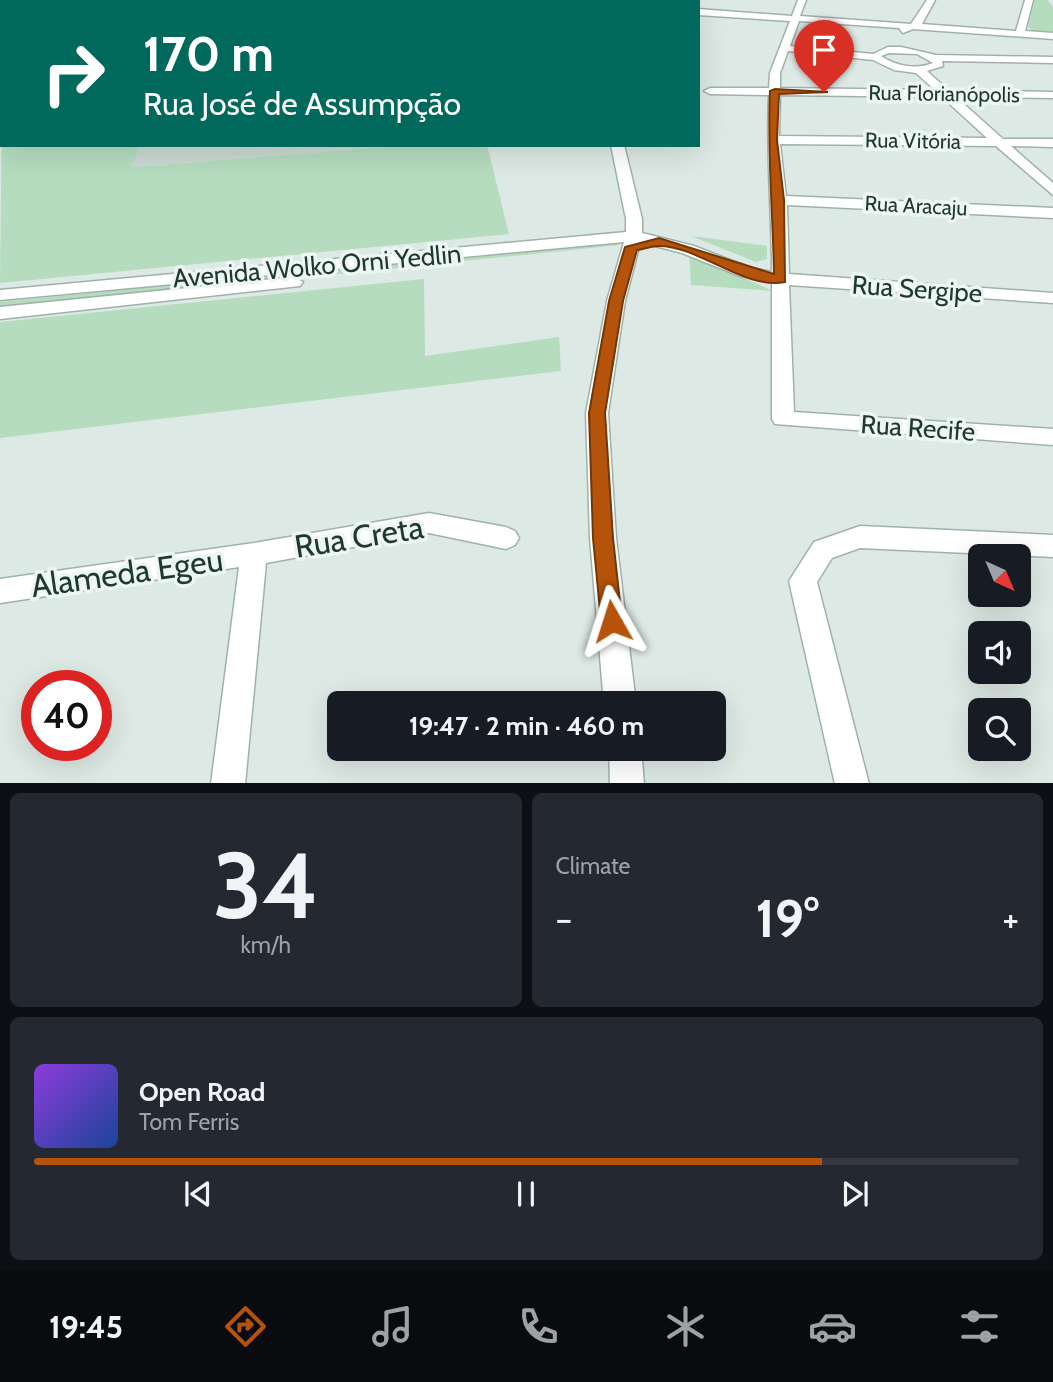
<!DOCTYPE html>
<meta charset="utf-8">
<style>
:root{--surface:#171b24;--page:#242831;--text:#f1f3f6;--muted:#9ea1a6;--line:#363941;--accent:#b45309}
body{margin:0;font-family:Cabin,sans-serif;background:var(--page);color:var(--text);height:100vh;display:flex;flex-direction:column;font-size:26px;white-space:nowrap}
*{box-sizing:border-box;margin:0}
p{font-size:23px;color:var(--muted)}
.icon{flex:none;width:38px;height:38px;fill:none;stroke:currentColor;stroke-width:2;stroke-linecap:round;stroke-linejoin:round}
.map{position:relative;height:783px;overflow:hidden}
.side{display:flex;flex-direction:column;gap:10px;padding:10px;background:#0d0f14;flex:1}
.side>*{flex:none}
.hud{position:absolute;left:0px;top:0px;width:700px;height:147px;box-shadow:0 7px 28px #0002;background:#00695c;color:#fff;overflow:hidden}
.needle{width:46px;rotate:136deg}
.fabs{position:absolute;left:968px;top:544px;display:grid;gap:14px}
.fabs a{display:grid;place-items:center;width:63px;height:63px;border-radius:10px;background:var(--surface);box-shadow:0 7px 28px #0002;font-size:35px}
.speed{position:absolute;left:21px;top:670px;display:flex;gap:14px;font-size:35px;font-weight:700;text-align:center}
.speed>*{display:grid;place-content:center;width:91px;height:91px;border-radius:50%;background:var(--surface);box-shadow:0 7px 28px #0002;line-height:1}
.speed .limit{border:10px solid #d22;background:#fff;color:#111}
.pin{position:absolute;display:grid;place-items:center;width:60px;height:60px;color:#fff;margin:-72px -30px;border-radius:50% 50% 50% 0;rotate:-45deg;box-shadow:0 0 7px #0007}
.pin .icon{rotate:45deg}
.me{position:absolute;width:77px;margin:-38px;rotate:354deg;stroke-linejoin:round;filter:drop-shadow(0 0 5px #0008)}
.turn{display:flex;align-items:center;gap:24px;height:147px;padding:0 28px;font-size:32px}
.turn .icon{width:91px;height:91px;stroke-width:2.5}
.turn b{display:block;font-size:49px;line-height:60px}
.big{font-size:52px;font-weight:700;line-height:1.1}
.side .card{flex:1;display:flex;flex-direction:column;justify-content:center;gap:10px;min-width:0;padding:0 24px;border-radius:10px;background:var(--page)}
.side .dial{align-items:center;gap:0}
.dial b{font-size:91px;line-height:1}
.song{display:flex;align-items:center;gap:21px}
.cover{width:84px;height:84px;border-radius:10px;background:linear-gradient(135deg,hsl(270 70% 55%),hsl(220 70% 35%))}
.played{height:7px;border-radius:4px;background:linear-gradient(90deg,var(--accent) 80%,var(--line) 80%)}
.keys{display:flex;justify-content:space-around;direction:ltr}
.heat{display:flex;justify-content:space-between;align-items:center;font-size:38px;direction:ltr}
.side .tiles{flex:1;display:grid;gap:10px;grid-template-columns:1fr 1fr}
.card:last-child{grid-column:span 2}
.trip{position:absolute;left:327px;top:691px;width:399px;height:70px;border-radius:10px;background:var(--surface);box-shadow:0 7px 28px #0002;font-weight:700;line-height:70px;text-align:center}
.dock{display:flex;height:112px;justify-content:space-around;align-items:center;background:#090b0e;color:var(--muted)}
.dock .icon{width:49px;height:49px}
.dock .active{color:var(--accent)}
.dock b{font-size:32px;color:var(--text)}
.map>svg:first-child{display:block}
.built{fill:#cbd9d3}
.green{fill:#b5dcbf}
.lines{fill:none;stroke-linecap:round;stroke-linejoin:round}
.minor-casing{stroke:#a0b1ab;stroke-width:3}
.tertiary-casing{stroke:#a0b1ab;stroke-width:3}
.primary-casing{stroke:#bcc4c1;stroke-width:3}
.minor{fill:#fff;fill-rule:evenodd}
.tertiary{fill:#fff;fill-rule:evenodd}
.primary{fill:#60a08f;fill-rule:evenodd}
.route{fill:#b45309;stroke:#753606;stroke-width:2}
.labels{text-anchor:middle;stroke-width:7;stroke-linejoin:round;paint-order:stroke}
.far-street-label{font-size:21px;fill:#1f3931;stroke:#edf6f2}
.street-label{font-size:26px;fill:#1f3931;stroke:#edf6f2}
.near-street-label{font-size:32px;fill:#1f3931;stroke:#edf6f2}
</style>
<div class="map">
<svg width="1053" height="784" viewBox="0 0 1053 784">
<rect width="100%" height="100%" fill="#dde9e4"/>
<path class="built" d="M141,145H412L130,167Z"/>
<path class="green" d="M1034,0H1048L1053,7V34L1036,33L1028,27Z
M2,99V145H141L131,167L412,145H487L509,234L0,283Z
M691,236L767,246V259L756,262Z
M616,240L620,245L0,309V302Z
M689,253L773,291L691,285Z
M424,279L425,356L559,337L561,371L0,438V322Z"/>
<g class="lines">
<defs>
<path id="minor" d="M1,0H11L2,4Z
M798,0H806L800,16L911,24L927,0H935L922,24L1016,31L1025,0H1033L1025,31L1053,33V39L913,29L903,33L899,28L799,21L790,46L873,54L888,47H901L936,55L1053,57V63L942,61L943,66L927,71L948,90L1053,92V98L956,97L1003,139H1053V147L1011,146L1053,183V195L996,146L780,144L786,196L1053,208V218L787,205L789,274L1053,293V303L789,285L794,412L1053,429V445L775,424L772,419V282L740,276L682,253L628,239L626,236L634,231L694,246L751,268L772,272C772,213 766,154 769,95L710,94L704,91L710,88H769L770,73L790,21L698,15V9L792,16ZM788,51L873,60L894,70L916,73L935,90L780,88V73ZM889,53L917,54L933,63C916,70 896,66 881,56ZM780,95L942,97L987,138L779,136Z
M0,31H2V37H0Z
M429,513L506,527L515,531L519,538L515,545L506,549L429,533L266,563L245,784H211L239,567L0,603V579L254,543Z
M860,526L1053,535V557L860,548L832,558L817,582L869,784H835L789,581L814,542Z"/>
<path id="tertiary" d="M0,83H2L0,90Z
M611,145H624L642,219V236L625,301L608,413L616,538L636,704H604L590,538L586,413L607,301L624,242L0,300V290L626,232V219Z
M294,277L303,282L300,286L0,319V307Z
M609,749H641L644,784H610Z"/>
<path id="primary" d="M606,0H620L605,2Z
M0,38H2V44H0Z
M0,54H2V60H0Z"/>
</defs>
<use href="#minor" class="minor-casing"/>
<use href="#tertiary" class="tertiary-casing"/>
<use href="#primary" class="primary-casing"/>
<use href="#minor" class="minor"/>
<use href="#tertiary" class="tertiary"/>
<use href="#primary" class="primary"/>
</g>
<path class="route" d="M775,89L828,92L779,94L777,140L784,200L785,282C744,290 699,246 659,246C652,246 644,249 637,250L623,301L605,413L613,538L622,621L619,628L612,631L604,628L601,621L593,538L589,413L609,301L625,247L659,238L774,274C773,213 767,152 770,91Z"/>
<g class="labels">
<g class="far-street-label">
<text transform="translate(944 94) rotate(1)" y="7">Rua Florianópolis</text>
<text transform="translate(913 141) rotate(1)" y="7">Rua Vitória</text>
<text transform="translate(916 206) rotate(3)" y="7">Rua Aracaju</text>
</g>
<g class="street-label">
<text transform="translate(317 266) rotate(-5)" y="9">Avenida Wolko Orni Yedlin</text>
<text transform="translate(917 289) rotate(4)" y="9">Rua Sergipe</text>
<text transform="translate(918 428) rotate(4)" y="9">Rua Recife</text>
</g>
<g class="near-street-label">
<text transform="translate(359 537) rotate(-9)" y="11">Rua Creta</text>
<text transform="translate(127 573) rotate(-8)" y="11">Alameda Egeu</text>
</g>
</g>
</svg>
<div class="fabs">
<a><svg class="needle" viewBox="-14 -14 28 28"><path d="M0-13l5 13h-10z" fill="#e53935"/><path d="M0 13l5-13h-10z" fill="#9ea1a6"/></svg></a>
<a><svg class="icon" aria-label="sound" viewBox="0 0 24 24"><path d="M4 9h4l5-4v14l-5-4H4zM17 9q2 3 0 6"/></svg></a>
<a><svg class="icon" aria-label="search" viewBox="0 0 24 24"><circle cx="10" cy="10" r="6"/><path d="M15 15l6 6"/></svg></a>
</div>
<div class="speed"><div class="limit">40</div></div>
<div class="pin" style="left:824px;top:92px;background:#d93025"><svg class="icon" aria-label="arrive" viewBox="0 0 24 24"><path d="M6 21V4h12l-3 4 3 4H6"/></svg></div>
<svg class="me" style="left:612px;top:621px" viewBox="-20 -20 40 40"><path d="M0-17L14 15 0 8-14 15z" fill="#b45309" stroke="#fff" stroke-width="4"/></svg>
<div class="trip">19:47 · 2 min · 460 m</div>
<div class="hud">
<div class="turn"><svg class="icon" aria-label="right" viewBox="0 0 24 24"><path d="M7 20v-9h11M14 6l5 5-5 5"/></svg><div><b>170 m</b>Rua José de Assumpção</div></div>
</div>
</div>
<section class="side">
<div class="tiles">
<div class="card dial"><b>34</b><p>km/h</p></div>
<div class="card"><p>Climate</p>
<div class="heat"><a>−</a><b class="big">19°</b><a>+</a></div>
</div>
<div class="card">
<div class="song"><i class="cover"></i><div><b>Open Road</b><p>Tom Ferris</p></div></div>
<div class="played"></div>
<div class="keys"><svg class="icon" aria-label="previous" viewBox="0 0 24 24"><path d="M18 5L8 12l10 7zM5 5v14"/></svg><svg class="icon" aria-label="pause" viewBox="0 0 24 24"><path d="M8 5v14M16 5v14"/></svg><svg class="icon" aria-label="next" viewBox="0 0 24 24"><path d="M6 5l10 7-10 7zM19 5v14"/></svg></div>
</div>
</div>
</section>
<nav class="dock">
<b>19:45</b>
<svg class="icon active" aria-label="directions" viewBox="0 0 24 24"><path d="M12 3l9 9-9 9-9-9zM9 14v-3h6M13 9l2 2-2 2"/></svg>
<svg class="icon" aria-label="music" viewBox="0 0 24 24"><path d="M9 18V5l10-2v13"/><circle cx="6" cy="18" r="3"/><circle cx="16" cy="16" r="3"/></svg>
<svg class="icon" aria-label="phone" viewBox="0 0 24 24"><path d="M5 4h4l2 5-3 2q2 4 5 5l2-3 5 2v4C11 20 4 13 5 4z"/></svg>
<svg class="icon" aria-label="climate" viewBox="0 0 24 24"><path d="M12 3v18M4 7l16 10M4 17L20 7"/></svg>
<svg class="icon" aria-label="car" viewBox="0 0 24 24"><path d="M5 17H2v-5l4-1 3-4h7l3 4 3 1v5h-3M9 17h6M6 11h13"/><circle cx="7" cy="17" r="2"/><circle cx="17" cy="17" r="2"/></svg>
<svg class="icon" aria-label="filters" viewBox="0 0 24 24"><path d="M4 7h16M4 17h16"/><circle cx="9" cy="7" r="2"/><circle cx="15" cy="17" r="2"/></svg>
</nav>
